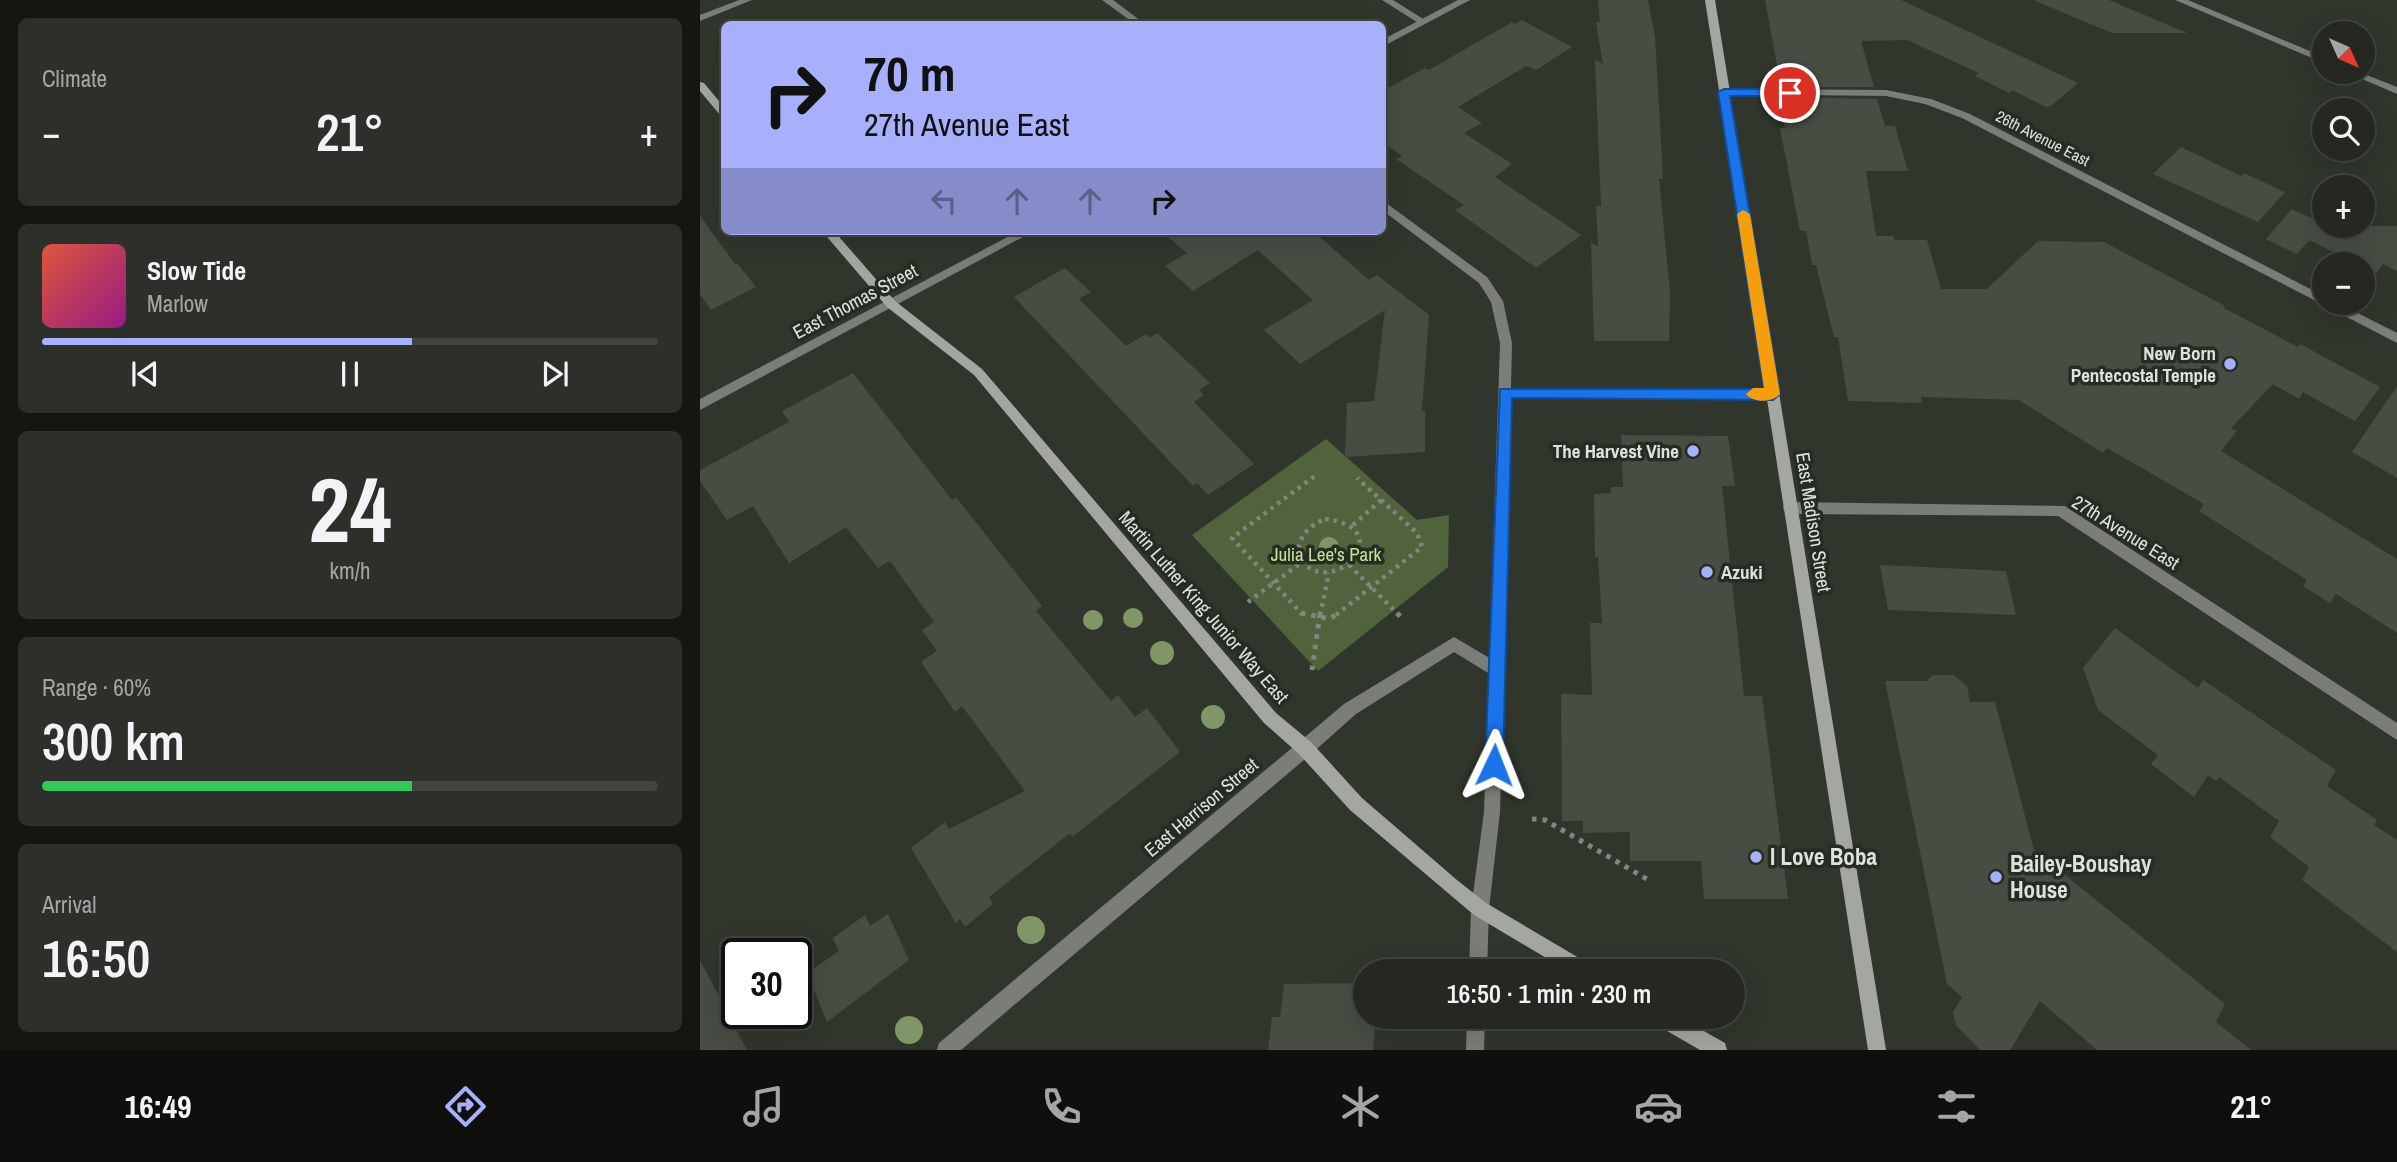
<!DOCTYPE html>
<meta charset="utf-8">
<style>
:root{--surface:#252821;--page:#2d302a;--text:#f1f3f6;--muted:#a3a6a5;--line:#42443f;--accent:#a8b0fc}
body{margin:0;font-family:"Archivo Narrow",sans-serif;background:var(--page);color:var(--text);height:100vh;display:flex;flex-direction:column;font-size:26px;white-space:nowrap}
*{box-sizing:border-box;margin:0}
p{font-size:23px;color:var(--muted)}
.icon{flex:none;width:38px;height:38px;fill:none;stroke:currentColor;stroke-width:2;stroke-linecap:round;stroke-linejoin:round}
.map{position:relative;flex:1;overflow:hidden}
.side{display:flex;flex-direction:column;gap:18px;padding:18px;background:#141612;width:700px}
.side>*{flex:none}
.guide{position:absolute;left:21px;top:21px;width:665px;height:214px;border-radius:10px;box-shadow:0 7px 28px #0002,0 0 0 2px var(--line);background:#a8b0fc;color:#111;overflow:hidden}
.needle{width:46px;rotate:135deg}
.tools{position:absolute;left:1612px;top:21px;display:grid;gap:14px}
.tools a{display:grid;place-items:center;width:63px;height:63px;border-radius:50%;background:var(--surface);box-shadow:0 7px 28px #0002,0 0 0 2px var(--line);font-size:35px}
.speed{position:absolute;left:21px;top:938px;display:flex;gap:14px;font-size:35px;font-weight:700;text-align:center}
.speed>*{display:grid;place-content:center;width:91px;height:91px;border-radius:50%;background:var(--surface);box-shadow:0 7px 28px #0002,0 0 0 2px var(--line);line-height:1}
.speed .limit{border:4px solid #111;border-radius:10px;background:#fff;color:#111}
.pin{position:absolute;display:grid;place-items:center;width:60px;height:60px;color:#fff;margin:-30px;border:4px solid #fff;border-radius:50%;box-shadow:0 2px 7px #0007}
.me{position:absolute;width:77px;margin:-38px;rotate:2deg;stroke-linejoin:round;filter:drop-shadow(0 0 5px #0008)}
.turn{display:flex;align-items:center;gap:24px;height:147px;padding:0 28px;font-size:32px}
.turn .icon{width:91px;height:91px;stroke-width:2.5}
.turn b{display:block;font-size:49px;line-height:60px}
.lanes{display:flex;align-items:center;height:66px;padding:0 28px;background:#0003;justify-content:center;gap:35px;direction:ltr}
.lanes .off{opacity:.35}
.big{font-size:52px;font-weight:600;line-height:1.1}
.side .widget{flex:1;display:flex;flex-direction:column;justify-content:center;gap:10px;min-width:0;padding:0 24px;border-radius:10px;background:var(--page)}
.side .dial{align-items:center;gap:0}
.dial b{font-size:91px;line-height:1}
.song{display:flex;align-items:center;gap:21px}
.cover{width:84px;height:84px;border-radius:10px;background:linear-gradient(135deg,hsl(10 70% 55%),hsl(310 70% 35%))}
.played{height:7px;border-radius:4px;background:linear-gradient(90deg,var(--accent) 60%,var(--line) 60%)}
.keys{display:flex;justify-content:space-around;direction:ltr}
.heat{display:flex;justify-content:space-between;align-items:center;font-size:38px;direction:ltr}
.charge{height:10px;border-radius:5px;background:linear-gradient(90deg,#34c759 60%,var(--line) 0)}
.trip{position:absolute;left:653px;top:959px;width:392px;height:70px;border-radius:35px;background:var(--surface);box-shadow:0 7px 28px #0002,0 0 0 2px var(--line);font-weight:600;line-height:70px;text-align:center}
.menu{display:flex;height:112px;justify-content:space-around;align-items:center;background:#0f100d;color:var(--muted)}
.menu .icon{width:49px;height:49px}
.menu .active{color:var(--accent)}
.menu b{font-size:32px;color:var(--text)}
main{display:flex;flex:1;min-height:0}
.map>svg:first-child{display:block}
.green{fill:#51633c}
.building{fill:#484d43}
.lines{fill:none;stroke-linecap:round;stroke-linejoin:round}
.path-far1{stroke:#82867e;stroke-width:4.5;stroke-dasharray:3.5 5;stroke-linecap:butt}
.path{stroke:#82867e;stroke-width:5;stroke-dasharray:4.5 6;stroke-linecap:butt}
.lane{fill:#7b7d78;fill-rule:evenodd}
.street{fill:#7b7d78;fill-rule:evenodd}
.secondary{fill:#a3a79f;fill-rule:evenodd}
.tree{fill:#809667}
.route{fill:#1a73e8;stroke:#114b97;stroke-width:2}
.slow{fill:#f59e0b}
.poi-dot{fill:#a8b0fc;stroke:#272c22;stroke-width:2.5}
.labels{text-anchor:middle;stroke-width:7;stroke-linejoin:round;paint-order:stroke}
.far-street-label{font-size:16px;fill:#dfe2dc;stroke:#272c22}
.street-label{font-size:19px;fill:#dfe2dc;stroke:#272c22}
.poi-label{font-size:19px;font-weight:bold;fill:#dfe2dc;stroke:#272c22;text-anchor:end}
.park-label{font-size:19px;fill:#c0e597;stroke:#272c22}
.near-poi-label{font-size:23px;font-weight:bold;fill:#dfe2dc;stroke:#272c22;text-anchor:start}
</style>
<main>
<section class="side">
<div class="widget"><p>Climate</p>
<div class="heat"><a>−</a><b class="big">21°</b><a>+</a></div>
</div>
<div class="widget">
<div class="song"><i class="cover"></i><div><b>Slow Tide</b><p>Marlow</p></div></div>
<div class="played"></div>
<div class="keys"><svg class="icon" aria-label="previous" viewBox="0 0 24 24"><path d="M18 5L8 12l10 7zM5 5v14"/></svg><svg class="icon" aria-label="pause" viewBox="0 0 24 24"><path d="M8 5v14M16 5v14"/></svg><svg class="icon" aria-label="next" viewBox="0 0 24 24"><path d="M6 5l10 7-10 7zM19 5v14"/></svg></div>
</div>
<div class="widget dial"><b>24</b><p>km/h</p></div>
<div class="widget"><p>Range · 60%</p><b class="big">300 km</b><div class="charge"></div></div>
<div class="widget"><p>Arrival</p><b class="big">16:50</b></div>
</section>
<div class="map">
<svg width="1697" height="1050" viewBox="0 0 1697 1050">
<rect width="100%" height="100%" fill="#31362c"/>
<path class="green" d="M626,439L717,520L749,515L748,567L618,671L492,535Z"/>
<path class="building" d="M898,0H948L955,37L963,179H959L970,292L969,341H894L891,242L898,247L896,206H901L895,60L903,64L896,22H900Z
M1065,0H1201L1378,83L1351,106L1346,107L1312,90L1309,93L1275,76L1279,73L1207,40L1161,41L1174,87H1081Z
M1333,0H1409L1487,33H1412Z
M822,20L872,47L836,70L826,66L758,107L782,123L764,133L812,164L795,177L881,235L836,268L755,210L764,205L696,159L702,156L682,142V91L725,68L729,70L812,22L815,24Z
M1083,97L1177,99L1185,126H1195L1208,171H1166L1176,236H1193L1195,240H1227L1241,289H1287L1338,241L1404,242L1525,306L1524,308L1598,347L1600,344L1680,387L1655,421L1603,392L1599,399L1573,384L1531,428L1537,431L1521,451L1697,559V633L1636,594L1630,603L1603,586L1607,580L1499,511L1504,504L1407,448L1403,453L1319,400L1221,397L1222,403L1148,401L1138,337H1134L1116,265H1112L1106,231H1100L1080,128H1085L1083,120H1088Z
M1481,147L1541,176L1544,173L1585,192L1558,222L1453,174Z
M1592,209L1622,223L1620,226H1697V271L1683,264L1677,273L1609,240L1597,254L1566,239Z
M0,216L35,264L37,263L56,287L11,310L0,294Z
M461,231H613L669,280L677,275L729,315L722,411H725V452L645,457L647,403L674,401L685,310L600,364L564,330L613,300L558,250L493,291L465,266L487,253Z
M365,268L391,292L379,299L426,346L446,334L449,338L457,333L510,383L499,390L504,395L494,402L554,464L508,495L497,483L493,486L314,297Z
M153,373L252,500L256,497L342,606L336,611L411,701L418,695L435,717L447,708L480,752L372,837L370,833L289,897L293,904L265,927L260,919L256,923L211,848L245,822L249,829L325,791L262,706L255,712L221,662L237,651L222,630L234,622L190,561L178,568L146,527L89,563L53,506L27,520L0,481V470L89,422L82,411Z
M1697,386V478L1652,452Z
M921,435L1028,436L1035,486H1022L1044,696H1062L1088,899H1004L1001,861H930V832L883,833V821H862L861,694L892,695L890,623H902L898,557H895L894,494L911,493V487H923Z
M1180,565L1306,571L1316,615L1188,610Z
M1415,628L1498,688L1503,680L1636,770L1627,786L1677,820L1674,825L1697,840V952L1602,880L1609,867L1570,837L1579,821L1519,777L1516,781L1508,775L1494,797L1451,764L1458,755L1398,710L1383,668Z
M1233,675H1254L1267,686L1270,702H1295L1334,850L1525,1004L1516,1022L1551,1050H1397L1340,1001L1310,1050H1280L1256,1025L1253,1012L1262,997L1247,984L1185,681H1226Z
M188,914L209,960L127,1022L107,973L139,951L133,938L165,915L170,926Z
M0,960L47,1050H0Z
M665,983V1017H676L673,1050H568L572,1017H580L584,984Z"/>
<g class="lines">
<path class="path-far1" d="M625,519C696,527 641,591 608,567C604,564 601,558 598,554C599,535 609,526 625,519Z
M653,525L681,500
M649,565L699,615
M548,602L602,562
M603,615L532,538L616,475
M620,615L629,573
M636,615L722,547L717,533L657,478"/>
<path class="path" d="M601,613L630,619L638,613
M697,613L703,619
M612,670L620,613
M832,819L845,820L947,879"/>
<path class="lane" d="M682,0H693L728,22L720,24Z
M754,637L803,666L806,671L803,676L798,678L793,676L754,652L656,714L611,754L605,756L599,754L597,748L599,742L644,704Z"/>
<path class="street" d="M39,0H52L0,21V15Z
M402,0H413L445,24H435Z
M758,0H770L682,47V40Z
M1475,0H1488L1624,57V63Z
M1646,72H1659L1697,87V94Z
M1024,89L1186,90L1231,99L1270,114L1624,296V303H1638L1697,333V343L1262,118L1225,104L1186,96L1020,94L1019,92Z
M682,200L787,277L803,301L812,343L811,388L1073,389L1079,394L1073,399L811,398L800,812L789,909L787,971H769L771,909L784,812L800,343L791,302L779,283L682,210Z
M319,231H334L0,410V399Z
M1090,502L1365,506L1697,723V740L1358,516L1090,514L1085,512L1083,508L1085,504Z
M605,740L611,742L613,748L611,754L261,1050H237L239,1043L599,742Z
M767,1017H785L784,1050H766Z"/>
<path class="secondary" d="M1005,0H1015L1186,1050H1168Z
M0,82L4,83L24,107V116L20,115L0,91Z
M122,231H134L195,301L282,369L576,713L611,742L662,798L757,880L786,903L891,965L894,971H868L774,915L650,810L599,754L564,723L274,375L187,307Z
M953,1017H979L1025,1043L1027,1050H1000L955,1024Z"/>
</g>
<g class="tree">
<circle cx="629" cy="547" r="10"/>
<circle cx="433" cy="618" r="10"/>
<circle cx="393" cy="620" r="10"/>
<circle cx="462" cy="653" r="12"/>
<circle cx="513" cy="717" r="12"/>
<circle cx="331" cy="930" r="14"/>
<circle cx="209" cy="1030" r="14"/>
</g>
<path class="route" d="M1024,89H1090L1096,93L1090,96H1030L1080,394L1073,400L812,398L803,765L801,771L794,774L788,771L785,765L800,389H1064L1018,92Z"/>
<path class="slow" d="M1043,210L1050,214L1080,394C1073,403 1052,403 1046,394L1053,388H1064L1037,214Z"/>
<g class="poi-dot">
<circle cx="1530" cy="364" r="7"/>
<circle cx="993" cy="451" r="7"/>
<circle cx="1007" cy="572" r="7"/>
<circle cx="1056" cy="857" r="7"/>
<circle cx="1296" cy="877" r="7"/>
</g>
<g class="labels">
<g class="far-street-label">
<text transform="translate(1343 138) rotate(27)" y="6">26th Avenue East</text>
</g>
<g class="street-label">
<text transform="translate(155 301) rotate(-28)" y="7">East Thomas Street</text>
<text transform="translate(1114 522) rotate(81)" y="7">East Madison Street</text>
<text transform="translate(1426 532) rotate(32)" y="7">27th Avenue East</text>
<text transform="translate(504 607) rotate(49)" y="7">Martin Luther King Junior Way East</text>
<text transform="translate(501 807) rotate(-40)" y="7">East Harrison Street</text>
</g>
<g class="poi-label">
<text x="1516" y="360">New Born<tspan x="1516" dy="22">Pentecostal Temple</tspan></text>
<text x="979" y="458">The Harvest Vine</text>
<text x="1021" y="579" text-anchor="start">Azuki</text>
</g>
<g class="park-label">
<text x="626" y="561">Julia Lee's Park</text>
</g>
<g class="near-poi-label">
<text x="1070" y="865">I Love Boba</text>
<text x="1310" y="872">Bailey-Boushay<tspan x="1310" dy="26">House</tspan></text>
</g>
</g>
</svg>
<div class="tools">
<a><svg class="needle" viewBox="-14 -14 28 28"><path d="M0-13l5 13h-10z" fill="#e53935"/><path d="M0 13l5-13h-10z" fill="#a3a6a5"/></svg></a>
<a><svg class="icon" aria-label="search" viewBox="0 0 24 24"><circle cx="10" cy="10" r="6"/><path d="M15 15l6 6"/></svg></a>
<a>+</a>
<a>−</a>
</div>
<div class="speed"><div class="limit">30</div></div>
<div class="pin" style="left:1090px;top:93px;background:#d93025"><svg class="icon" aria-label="arrive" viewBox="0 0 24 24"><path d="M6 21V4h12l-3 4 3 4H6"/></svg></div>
<svg class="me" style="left:794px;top:765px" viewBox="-20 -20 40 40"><path d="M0-17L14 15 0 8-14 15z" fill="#1a73e8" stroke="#fff" stroke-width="4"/></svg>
<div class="trip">16:50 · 1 min · 230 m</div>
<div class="guide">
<div class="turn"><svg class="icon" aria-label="right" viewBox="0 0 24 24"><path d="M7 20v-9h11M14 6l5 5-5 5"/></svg><div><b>70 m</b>27th Avenue East</div></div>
<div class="lanes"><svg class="icon off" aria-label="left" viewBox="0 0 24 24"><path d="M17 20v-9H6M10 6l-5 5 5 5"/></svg><svg class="icon off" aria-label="ahead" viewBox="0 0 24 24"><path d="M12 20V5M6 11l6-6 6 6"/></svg><svg class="icon off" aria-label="ahead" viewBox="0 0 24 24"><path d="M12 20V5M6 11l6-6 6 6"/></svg><svg class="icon" aria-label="right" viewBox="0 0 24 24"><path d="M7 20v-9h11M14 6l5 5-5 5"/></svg></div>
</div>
</div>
</main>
<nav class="menu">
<b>16:49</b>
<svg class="icon active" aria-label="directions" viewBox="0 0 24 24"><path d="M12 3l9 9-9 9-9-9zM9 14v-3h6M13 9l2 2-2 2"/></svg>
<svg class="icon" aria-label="music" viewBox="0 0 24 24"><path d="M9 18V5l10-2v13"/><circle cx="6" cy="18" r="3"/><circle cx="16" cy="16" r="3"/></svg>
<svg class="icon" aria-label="phone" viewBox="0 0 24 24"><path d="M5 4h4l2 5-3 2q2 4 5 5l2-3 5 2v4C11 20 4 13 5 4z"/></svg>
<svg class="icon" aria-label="climate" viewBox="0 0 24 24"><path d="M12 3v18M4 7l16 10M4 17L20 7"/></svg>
<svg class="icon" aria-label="car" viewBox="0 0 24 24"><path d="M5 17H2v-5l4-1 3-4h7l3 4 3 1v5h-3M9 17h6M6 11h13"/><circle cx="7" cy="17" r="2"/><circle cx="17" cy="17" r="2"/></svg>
<svg class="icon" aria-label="filters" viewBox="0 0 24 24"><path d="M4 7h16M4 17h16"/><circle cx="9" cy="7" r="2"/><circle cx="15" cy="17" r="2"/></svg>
<b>21°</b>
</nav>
